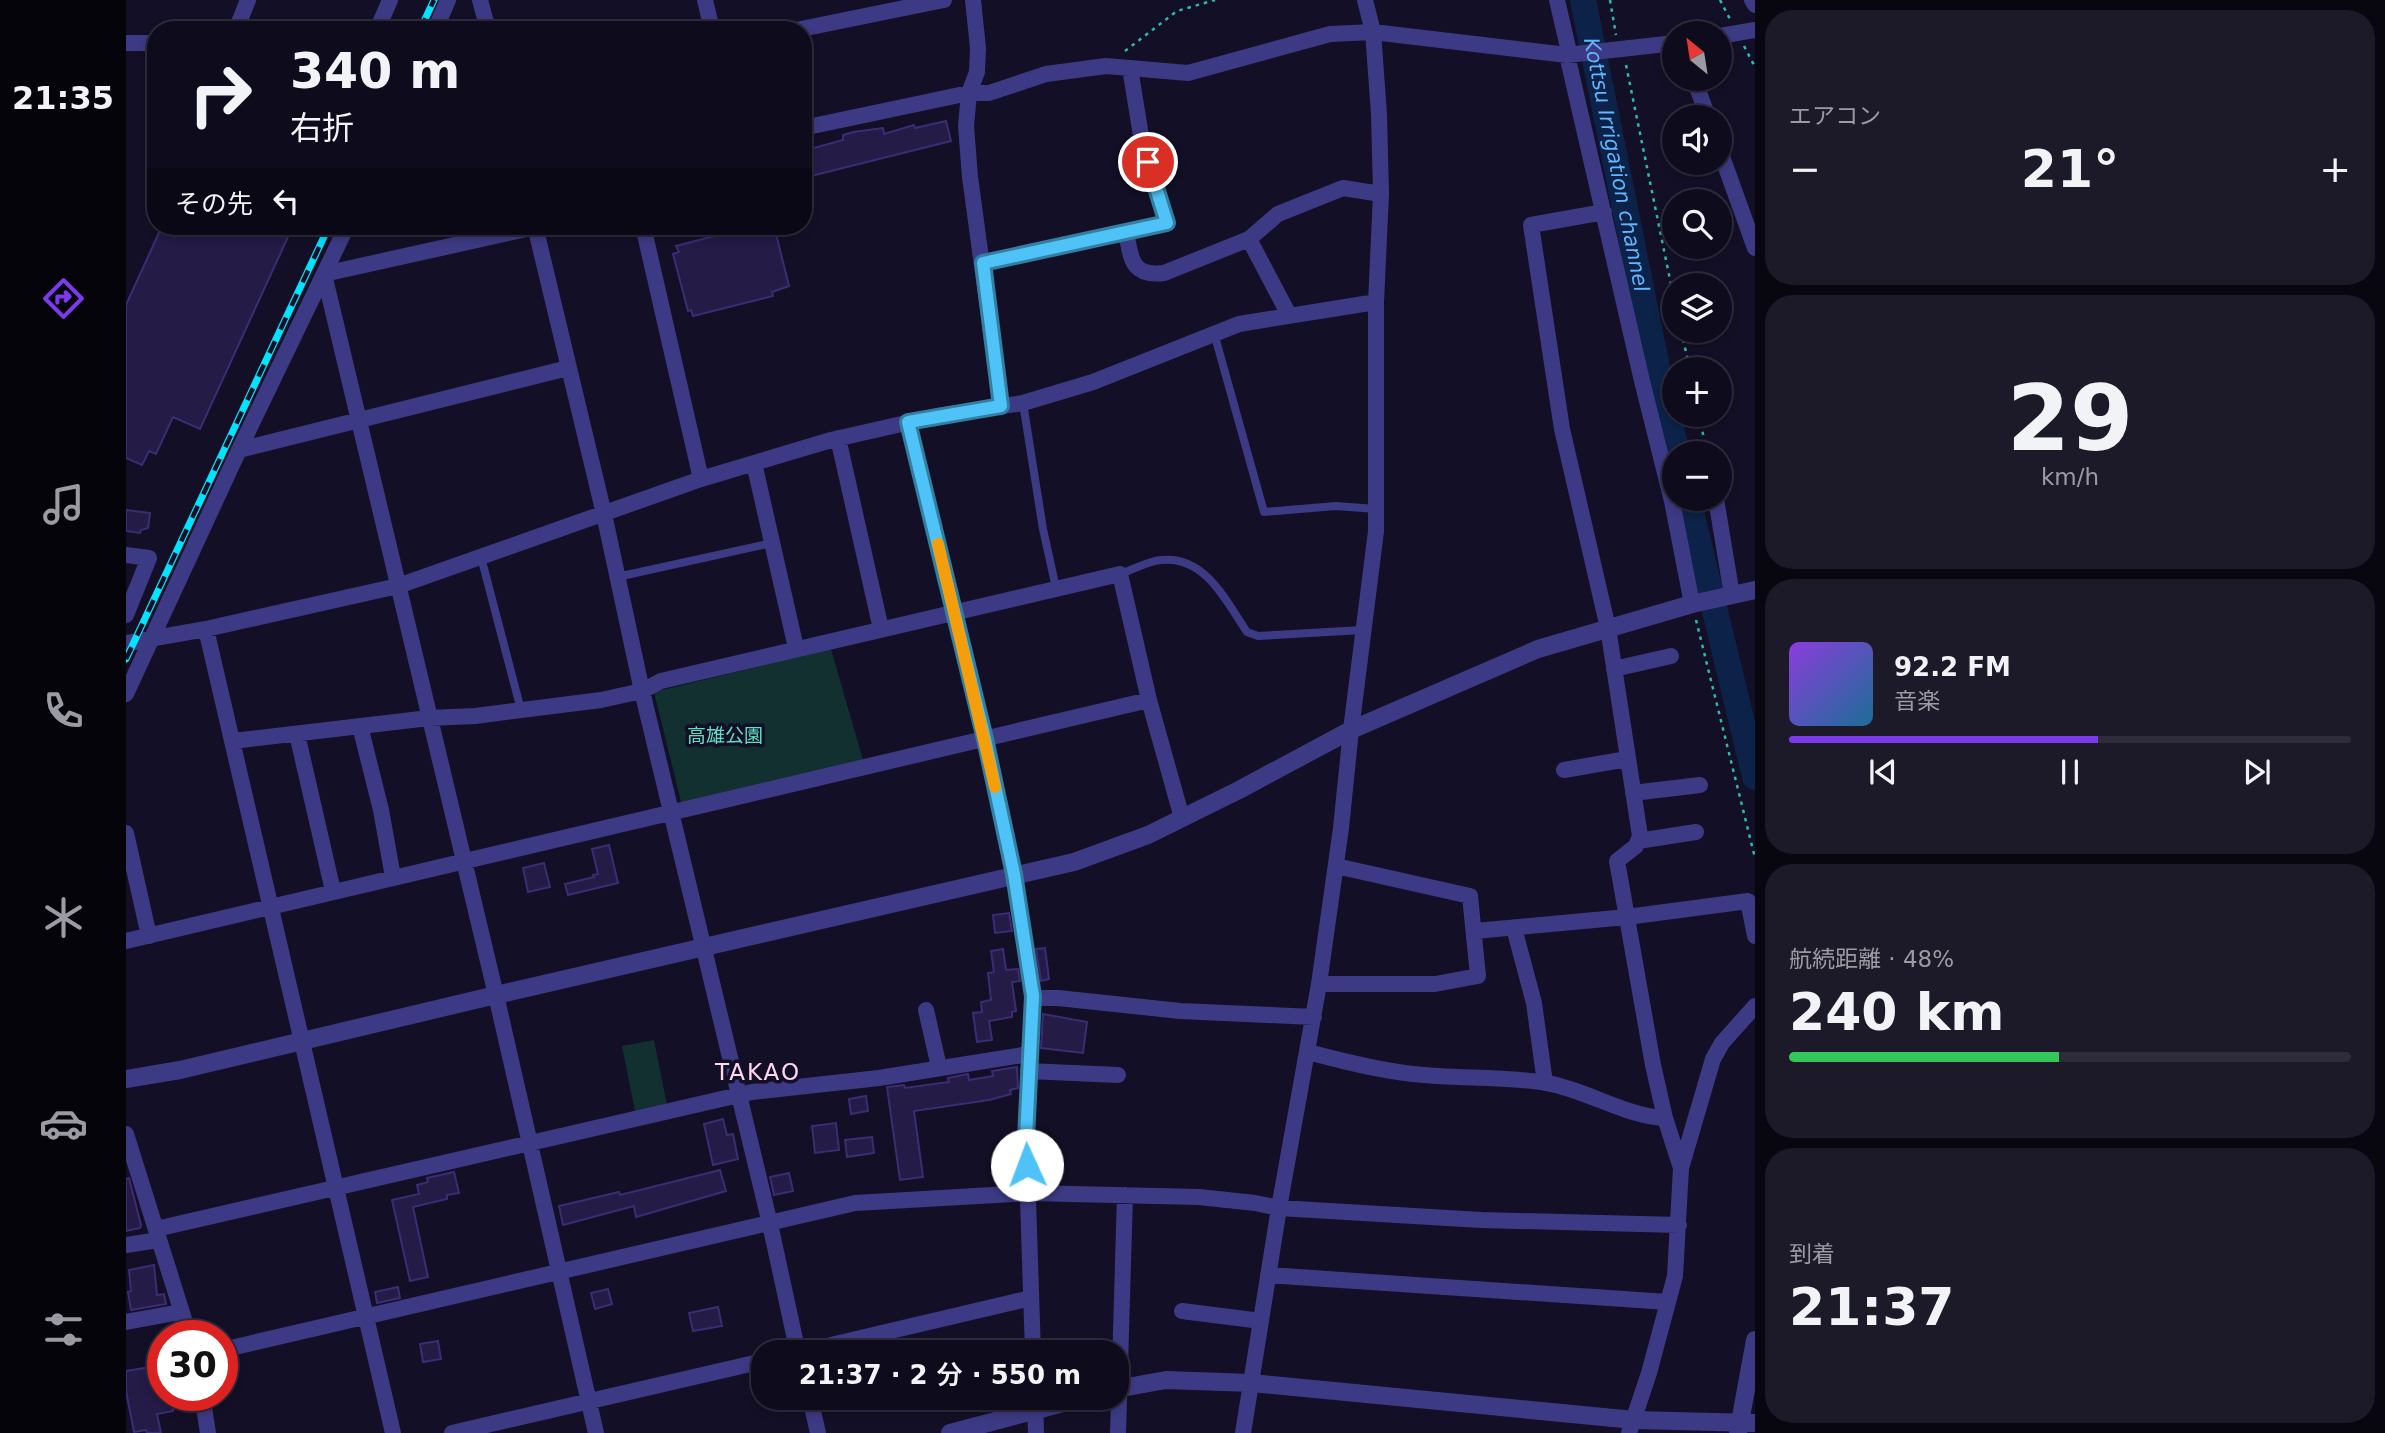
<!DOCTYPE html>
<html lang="ja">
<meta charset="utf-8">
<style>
:root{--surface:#0e0b1c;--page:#1c1929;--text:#f1f3f6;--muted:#9b9ba3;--line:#2e2b3b;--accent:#7c3aed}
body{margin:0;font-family:"DejaVu Sans","Noto Sans JP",sans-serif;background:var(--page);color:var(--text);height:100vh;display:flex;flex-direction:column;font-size:26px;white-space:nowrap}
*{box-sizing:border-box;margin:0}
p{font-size:23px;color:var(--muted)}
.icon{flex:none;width:38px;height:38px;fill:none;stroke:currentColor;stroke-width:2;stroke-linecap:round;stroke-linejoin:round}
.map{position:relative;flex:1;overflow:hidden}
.side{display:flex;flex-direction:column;gap:10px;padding:10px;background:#08060f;width:630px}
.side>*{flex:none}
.banner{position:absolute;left:21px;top:21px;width:665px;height:214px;border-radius:28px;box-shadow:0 4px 10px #0003,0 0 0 2px var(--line);background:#0e0b1c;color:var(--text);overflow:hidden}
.needle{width:46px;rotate:330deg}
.tools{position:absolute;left:1536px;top:21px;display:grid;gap:14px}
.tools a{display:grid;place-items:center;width:70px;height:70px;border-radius:50%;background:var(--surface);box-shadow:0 4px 10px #0003,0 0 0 2px var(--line);font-size:35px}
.speed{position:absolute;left:21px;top:1320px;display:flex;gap:14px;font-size:35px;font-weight:700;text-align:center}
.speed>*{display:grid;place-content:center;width:91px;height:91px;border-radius:50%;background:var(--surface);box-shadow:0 4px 10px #0003,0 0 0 2px var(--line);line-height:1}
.speed .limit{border:10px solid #d22;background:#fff;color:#111}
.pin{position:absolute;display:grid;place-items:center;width:60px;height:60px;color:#fff;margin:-30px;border:4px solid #fff;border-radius:50%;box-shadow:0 2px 7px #0007}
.me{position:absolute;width:77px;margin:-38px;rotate:358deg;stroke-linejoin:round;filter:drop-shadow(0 0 5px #0008)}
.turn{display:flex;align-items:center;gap:24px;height:147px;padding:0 28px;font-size:32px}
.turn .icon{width:91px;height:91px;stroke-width:2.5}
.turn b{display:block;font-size:49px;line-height:60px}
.then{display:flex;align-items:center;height:66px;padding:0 28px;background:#0003;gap:14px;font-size:26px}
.big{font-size:52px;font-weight:600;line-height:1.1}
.side .widget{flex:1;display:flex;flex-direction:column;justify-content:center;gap:10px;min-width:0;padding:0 24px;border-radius:28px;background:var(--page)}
.side .dial{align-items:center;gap:0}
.dial b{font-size:91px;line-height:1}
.song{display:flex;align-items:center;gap:21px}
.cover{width:84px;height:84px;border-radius:10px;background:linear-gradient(135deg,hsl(270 70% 55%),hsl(200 70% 35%))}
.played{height:7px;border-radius:4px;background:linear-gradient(90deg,var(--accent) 55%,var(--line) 55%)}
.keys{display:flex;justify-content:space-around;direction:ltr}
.heat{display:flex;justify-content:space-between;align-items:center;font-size:38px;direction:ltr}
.charge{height:10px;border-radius:5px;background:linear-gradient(90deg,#34c759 48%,var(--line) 0)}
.trip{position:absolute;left:625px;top:1340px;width:378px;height:70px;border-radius:28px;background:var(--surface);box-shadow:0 4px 10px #0003,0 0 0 2px var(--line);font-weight:600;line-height:70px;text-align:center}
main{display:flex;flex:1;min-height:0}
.menu{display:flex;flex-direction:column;width:126px;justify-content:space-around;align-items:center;background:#06040b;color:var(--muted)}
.menu .icon{width:49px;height:49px}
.menu .selected{color:var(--accent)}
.menu b{font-size:32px;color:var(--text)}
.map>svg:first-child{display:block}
.green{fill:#12302f}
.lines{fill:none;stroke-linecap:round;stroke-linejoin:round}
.river{stroke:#0c2248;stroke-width:26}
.building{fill:#241b47;stroke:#3b2d73;stroke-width:2}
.path{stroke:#2fb8b0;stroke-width:2.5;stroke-dasharray:3.5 5;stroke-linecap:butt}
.service{stroke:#3d3a85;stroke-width:8}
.minor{stroke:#3d3a85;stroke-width:16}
.tertiary{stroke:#3d3a85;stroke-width:18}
.rail-casing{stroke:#00e5ff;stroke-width:7}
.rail{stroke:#130f26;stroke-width:4.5;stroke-dasharray:13;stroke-linecap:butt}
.route-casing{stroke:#337fa1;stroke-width:18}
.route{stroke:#4fc3f7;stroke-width:12}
.slow{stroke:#f59e0b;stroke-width:12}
.labels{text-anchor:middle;stroke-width:7;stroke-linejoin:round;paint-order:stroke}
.park-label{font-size:19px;fill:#5fe0c0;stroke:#130f26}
.water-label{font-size:21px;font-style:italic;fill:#62b6ff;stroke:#130f26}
.quarter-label{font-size:23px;letter-spacing:2px;fill:#ffd6f0;stroke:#130f26}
</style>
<main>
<nav class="menu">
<b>21:35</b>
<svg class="icon selected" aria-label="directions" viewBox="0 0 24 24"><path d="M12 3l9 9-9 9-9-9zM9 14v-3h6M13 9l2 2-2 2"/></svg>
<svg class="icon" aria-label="music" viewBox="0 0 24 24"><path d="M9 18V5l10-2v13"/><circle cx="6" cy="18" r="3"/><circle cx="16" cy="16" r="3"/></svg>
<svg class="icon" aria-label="phone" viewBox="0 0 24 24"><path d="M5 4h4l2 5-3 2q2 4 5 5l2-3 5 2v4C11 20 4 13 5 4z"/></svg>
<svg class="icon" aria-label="climate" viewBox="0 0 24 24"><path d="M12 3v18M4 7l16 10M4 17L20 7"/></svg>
<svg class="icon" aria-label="car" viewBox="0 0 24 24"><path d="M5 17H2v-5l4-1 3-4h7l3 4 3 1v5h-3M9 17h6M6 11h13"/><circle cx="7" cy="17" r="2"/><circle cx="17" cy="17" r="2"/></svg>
<svg class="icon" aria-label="filters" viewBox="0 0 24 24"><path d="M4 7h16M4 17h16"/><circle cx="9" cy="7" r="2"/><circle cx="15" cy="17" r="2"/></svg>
</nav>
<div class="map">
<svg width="1629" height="1433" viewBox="0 0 1629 1433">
<rect width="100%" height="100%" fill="#130f26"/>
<path class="green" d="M705,649L737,760L556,806L528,692Z
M528,1040L541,1105L509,1111L496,1046Z"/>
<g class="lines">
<g class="river">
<path id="s1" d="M1457,0L1534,382L1551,453"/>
<path d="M1562,499L1629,777"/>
</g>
</g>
<path class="building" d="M820,121L825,141L677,178V151L717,140V135L727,132L757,128L758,134L788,125L789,128Z
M36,226H167L74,429L47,417L30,454L23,451L16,465L0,458V305Z
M627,226H648L663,286L646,292L647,296L567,316L565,310L562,311L547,254L553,252L550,246Z
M0,510L24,513L22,528L15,530L14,533L0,531Z
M483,845L492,883L442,895L439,884L468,877L467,875L472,874L466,849Z
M418,863L424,887L402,892L397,868Z
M883,913L886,931L869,933L867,915Z
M919,948L923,979L915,981L910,949Z
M877,949L880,970L892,969L894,981L886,982L890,1011L886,1012V1017L863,1021L866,1040L851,1042L847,1013L856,1012L855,1002L865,1000L862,973L868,972L865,951Z
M917,1014L961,1022L957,1053L915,1048Z
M891,1067L892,1088L884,1090L885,1094L863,1100L788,1111L797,1177L774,1180L761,1087L778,1085L779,1088L823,1082L822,1078L842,1074L843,1080L867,1076L866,1071Z
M740,1096L742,1111L725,1114L723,1099Z
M597,1119L601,1135L607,1134L612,1159L587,1165L578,1124Z
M710,1123L713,1150L689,1153L686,1126Z
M746,1137L748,1153L721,1157L719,1140Z
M594,1170L600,1191L510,1217L508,1206L437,1225L433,1206L493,1192L494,1195Z
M328,1172L333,1193L321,1195V1199L287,1207L302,1277L284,1281L266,1200L293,1194L291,1185L302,1182L301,1178Z
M663,1173L667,1191L648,1195L644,1177Z
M3,1178L15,1225L14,1228L0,1231V1179Z
M28,1265L31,1295L38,1294L40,1304L5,1310L2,1292L5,1291L3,1270Z
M272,1287L274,1298L251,1303L249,1292Z
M482,1289L486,1304L469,1309L465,1293Z
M592,1307L596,1326L567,1331L563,1313Z
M312,1341L315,1359L297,1362L294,1344Z
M37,1365V1395H47V1411L31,1414L35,1433H21L20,1430L8,1432L0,1391V1371Z"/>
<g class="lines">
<path class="path" d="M1484,0L1490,35
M1594,0L1604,19
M1618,46L1629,67
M999,51L1051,11L1089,0
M1500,65L1549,304
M1555,331L1564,369
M1573,415L1581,453
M1570,620L1629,858"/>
<path class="service" d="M1088,333L1138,512L1210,506L1250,509
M897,403L917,529L930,588
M355,557L395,710
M994,574C1006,570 1022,561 1035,560C1079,555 1100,601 1121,632L1132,636L1237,630
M491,577L646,543"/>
<path class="minor" d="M354,0L362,30
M579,0L586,30
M847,0L852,48L851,72L843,93L840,126L844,177L875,406
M1431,0L1443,52L1441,55L1516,381L1546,501L1566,604
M1626,0L1629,5
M110,30L122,0
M251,30L264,0
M309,30L322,0
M670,30L818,0
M1594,36L1629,30
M0,43H30
M1568,79L1582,117
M677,128L843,93H863L920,74L980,66L1062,73L1204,34L1247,32L1441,55L1549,43
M1594,151L1629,248
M1478,212L1405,225L1436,429L1482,628L1514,836L1510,846L1491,861L1527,1065L1539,1118L1555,1168L1549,1276L1523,1373L1503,1433
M409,226L478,514L516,691L644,1224L672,1353
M517,226L575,479
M1000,232C1005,258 1005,277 1038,273L1123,239L1152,214L1217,188L1255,194
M1123,239L1163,315
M857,263L1041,223L1016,142L1004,68
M198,274L370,995L470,1433
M198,274L414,226
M782,422L859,739L888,874L907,996L900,1138L907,1353
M712,438L755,629
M113,450L442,368
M628,463L670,648
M1590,499L1606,595
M0,555L23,558L0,615
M80,629L267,1433
M0,643L80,629L272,586L575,479L705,440L811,416L897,403L967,382L1113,324L1250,302
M1488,669L1545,656
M0,694L113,450L221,226
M234,726L255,810L267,877
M171,734L207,891
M107,741L303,718L349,716L475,700L516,691L535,681L994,574L1023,700L1056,818
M1438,770L1501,759
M1507,793L1574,785
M0,833L23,936
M1512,841L1570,832
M1388,928L1408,1003L1419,1083
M1349,931L1501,917L1622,901L1629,936
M0,941L1023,700
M1193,984H1309L1352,976L1344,896L1210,866
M907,998H932L1054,1011L1188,1017
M800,1010L813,1067
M1182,1052C1216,1061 1251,1070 1287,1074C1331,1079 1377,1076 1421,1083C1461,1090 1498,1116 1539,1118
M902,1071L992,1075
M0,1134L63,1335
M1555,1168L1587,1059L1596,1043L1629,1006
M30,1229L626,1092L753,1078L903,1054
M0,1245L32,1240
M1142,1275L1542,1302
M1056,1311L1135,1321
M0,1322L54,1312
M96,1350L729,1203L903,1193L1073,1197L1129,1203L1153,1208L1355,1220L1553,1225
M671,1353L905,1298
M76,1395L82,1433
M684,1398L692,1433
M909,1398L910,1433
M326,1433L637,1361
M992,1433L999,1195
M1117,1433L1153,1208L1193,984L1215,828L1225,730L1250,531V302L1255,194L1253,114L1247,32L1239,0"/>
<path class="tertiary" d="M0,1079L54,1070L370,995L948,862L1022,835L1113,790L1225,730L1412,649L1566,604L1629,590
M990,1389L1040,1380L1126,1383L1508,1420L1629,1423
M824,1433L956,1398
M1612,1433L1629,1340"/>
<defs>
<path id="rail" d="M294,30L308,0
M0,659L203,226"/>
</defs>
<use href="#rail" class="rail-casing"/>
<use href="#rail" class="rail"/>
</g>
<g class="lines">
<defs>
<path id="route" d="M901,1165L900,1138L907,996L888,874L859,739L782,422L875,406L857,263L1041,223L1022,162"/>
</defs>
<use href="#route" class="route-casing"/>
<use href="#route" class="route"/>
<path class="slow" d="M812,544L869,787"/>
</g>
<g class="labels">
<g class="park-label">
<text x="599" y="742">高雄公園</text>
</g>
<g class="water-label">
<text dy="7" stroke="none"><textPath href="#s1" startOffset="168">Kottsu Irrigation channel</textPath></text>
</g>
<g class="quarter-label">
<text x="632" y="1080">TAKAO</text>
</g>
</g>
</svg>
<div class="tools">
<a><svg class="needle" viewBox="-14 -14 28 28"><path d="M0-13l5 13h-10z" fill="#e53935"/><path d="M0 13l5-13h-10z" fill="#9b9ba3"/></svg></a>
<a><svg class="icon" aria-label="sound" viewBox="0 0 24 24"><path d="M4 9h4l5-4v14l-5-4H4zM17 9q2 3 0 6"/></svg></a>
<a><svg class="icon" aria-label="search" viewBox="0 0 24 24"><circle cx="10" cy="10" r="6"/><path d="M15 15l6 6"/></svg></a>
<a><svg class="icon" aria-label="layers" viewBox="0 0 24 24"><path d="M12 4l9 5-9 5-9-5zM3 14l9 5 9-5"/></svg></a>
<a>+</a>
<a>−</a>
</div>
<div class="speed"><div class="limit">30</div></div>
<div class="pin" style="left:1022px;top:162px;background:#d93025"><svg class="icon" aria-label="arrive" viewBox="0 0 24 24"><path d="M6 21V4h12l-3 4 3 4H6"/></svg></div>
<svg class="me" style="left:901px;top:1165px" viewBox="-20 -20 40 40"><circle r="19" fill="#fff"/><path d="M0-13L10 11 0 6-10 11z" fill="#4fc3f7"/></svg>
<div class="trip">21:37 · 2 分 · 550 m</div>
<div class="banner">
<div class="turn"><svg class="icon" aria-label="right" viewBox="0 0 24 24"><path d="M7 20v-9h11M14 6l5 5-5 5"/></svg><div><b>340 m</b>右折</div></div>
<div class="then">その先<svg class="icon" aria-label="left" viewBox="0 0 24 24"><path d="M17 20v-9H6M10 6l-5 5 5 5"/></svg></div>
</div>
</div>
<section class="side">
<div class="widget"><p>エアコン</p>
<div class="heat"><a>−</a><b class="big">21°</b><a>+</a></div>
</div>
<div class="widget dial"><b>29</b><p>km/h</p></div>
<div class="widget">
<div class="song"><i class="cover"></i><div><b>92.2 FM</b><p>音楽</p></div></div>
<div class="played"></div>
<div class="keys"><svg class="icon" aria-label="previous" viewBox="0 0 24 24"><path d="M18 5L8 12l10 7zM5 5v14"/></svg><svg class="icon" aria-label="pause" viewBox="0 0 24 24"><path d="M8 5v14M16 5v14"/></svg><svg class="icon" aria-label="next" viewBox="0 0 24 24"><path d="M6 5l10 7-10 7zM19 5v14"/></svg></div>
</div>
<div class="widget"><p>航続距離 · 48%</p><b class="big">240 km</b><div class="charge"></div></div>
<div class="widget"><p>到着</p><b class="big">21:37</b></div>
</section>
</main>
